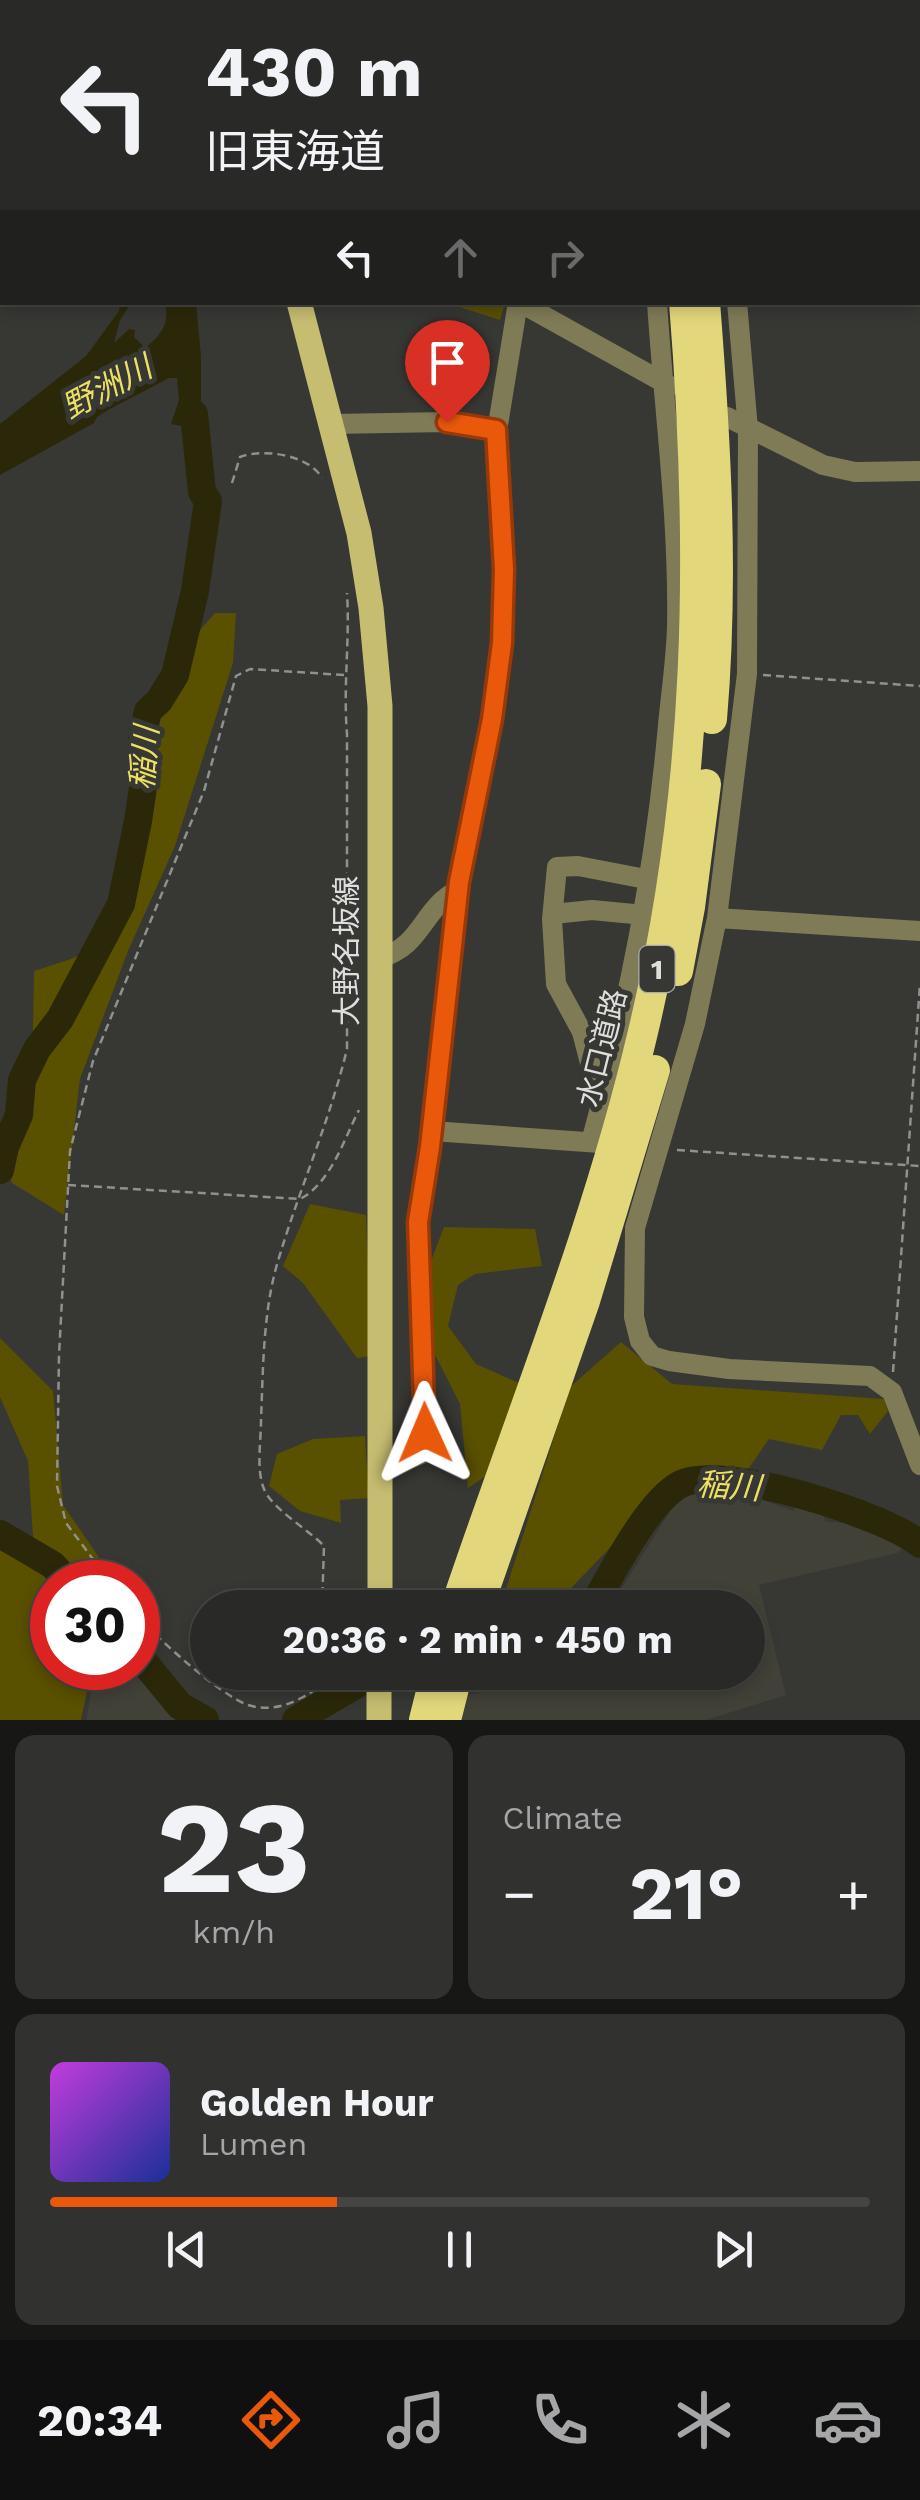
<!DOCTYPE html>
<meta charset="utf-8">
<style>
:root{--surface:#292927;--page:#31312f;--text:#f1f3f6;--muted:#a5a6a7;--line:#454544;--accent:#ea580c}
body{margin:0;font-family:"Work Sans","Noto Sans JP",sans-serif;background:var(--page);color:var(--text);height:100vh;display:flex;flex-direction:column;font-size:38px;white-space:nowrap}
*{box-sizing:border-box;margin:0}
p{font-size:32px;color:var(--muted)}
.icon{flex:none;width:55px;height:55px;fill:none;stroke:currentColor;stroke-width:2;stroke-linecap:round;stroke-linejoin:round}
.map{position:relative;height:1720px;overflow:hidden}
.details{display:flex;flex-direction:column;gap:15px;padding:15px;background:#171715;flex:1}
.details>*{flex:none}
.hud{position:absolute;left:0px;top:0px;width:920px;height:305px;box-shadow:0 5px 15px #0003,0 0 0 2px var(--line);background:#292927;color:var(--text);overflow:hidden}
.speed{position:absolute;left:30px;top:1560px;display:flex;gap:20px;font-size:50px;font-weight:700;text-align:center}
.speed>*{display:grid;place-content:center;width:130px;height:130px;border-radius:50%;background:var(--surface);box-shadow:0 5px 15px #0003,0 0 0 2px var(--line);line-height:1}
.speed .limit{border:15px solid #d22;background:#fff;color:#111}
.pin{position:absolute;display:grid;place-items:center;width:85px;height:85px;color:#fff;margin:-102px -42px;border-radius:50% 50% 50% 0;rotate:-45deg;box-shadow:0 0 10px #0007}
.pin .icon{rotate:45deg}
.me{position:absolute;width:110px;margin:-55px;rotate:359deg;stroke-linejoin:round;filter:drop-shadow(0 0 8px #0008)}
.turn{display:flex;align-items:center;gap:35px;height:210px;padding:0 40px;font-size:45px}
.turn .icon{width:130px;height:130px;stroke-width:2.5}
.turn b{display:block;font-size:70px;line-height:85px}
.lanes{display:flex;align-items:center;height:95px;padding:0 40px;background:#0003;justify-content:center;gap:50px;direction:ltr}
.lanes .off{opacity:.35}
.big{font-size:75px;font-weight:700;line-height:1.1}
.details .tile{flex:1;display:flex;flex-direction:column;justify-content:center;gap:15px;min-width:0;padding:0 35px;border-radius:20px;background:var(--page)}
.details .dial{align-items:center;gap:0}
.dial b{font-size:130px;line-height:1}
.song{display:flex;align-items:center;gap:30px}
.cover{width:120px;height:120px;border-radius:15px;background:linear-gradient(135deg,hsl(290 70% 55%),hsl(230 70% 35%))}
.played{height:10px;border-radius:5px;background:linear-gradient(90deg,var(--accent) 35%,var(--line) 35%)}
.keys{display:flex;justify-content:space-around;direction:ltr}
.heat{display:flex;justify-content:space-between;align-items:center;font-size:55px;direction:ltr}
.details .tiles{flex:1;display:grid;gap:15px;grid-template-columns:1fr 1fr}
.tile:last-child{grid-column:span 2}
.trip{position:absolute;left:190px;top:1590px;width:575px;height:100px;border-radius:50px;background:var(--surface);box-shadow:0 5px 15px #0003,0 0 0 2px var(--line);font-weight:700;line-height:100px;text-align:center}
.tab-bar{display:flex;height:160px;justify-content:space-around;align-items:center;background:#101010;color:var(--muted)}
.tab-bar .icon{width:70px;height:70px}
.tab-bar .active{color:var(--accent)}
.tab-bar b{font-size:45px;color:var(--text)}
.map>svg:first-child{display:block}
.built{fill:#414138}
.green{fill:#595000}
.water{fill:#2b280a}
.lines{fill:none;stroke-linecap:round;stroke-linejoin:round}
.river{stroke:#2b280a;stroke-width:28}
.path{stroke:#90908e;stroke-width:2.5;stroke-dasharray:8 5;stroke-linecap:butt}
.minor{stroke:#7f7b57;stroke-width:20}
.major{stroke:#c6bd71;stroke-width:25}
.highway{stroke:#e2d77b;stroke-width:30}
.route-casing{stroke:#983908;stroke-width:25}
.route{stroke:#ea580c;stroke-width:18}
.labels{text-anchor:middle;stroke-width:10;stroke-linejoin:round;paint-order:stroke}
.shield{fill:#373734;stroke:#acacaa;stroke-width:2.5}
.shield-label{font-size:28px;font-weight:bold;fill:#dededc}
.street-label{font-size:30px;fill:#dededc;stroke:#373734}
.water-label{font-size:32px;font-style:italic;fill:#eddf62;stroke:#373734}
</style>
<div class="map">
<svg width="920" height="1720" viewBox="0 0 920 1720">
<rect width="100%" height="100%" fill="#373734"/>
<path class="built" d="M704,1491L743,1500L747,1494L793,1511L796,1507L824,1516L825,1521L843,1523L904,1546L898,1553L759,1585L786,1695L706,1720H462L467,1695L518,1686L558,1673L748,1672V1608L610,1607L672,1508L686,1496Z
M96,1668H133L187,1720H86Z"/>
<path class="green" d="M454,303H505L500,320L456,306Z
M215,613H236L233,663L175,846L128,951L80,1079L64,1215L12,1183L0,1153V1136L32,1080L34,971L71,959L105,943L134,867L154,719L193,638Z
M310,1204L366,1215L372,1356L357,1358L303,1283L283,1266Z
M444,1227L535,1229L542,1266L475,1274L458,1285L448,1326L476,1364L519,1383L486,1476L468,1488L460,1404L432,1349L428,1269Z
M0,1338L53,1391L63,1505L116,1582H81L33,1537L28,1461L0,1397Z
M621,1342L672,1384L884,1399L888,1411L870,1434L858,1415H841L822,1450L769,1439L742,1478L675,1480L553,1607L500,1608L570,1387Z
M365,1436L369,1498L340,1500L341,1523L300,1511L269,1486L277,1454L313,1439Z
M0,1549L53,1582L52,1668H92L81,1720H0Z"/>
<path class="water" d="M120,303H131L120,320L114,343L129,329L135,330L134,337L145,348C161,335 170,324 165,303H196L201,357V453L187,427L171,424L179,400L177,378H169L108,410L97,417L94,423L0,475V424L86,356L119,311Z"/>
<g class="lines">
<path class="river" d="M0,1170L5,1147L19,1115L22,1080L37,1049L60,1019L121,904L138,821L144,781L142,738L148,711L159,701L175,675L195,591L208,501L202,492L194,414
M0,1534L53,1565L68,1582
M592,1608C611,1575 648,1501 681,1484C722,1463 885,1515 920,1544
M138,1655L180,1706L205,1720
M474,1672H510
M296,1720L359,1683"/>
<path class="path" d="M852,0V2
M232,483L240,457C264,448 309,455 322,478
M763,675L920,686
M677,1150L920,1166
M68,1185L300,1199C331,1183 344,1139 359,1110
M893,1372L920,984
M110,1582L66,1523L57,1486L59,1355L70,1151L93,1061L204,791L236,676L250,669L344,675
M322,1608L324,1546C309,1530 271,1508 264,1489C256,1470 261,1441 261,1421C263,1371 263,1316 276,1268C297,1194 329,1124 347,1049V734C343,686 350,640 347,593
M138,1615C157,1639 220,1695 248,1705C267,1711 284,1707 301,1698C314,1691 324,1685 330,1672"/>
<path class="minor" d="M258,0L259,2
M466,0L470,2
M622,0V2
M709,0V2
M905,0L906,2
M918,26L920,31
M519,302L670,386
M737,302L748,429L747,674L717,918L695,1024L635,1228L634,1317L640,1341L652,1356L669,1361L729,1369L870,1376L892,1392L920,1465
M727,417L823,465L855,472L920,471
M331,424L447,422L497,431
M553,914L592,910L644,915
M717,918L920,931
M380,958C423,946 422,908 458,890
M600,1102L582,1032L556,984L552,919L557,867L578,866L651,880
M432,1131L600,1143
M591,1142C629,1001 655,871 668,725C671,693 676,660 677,627C679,518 664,411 657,302
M380,1470L422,1454L425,1433L418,1223L430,1147L459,882L498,680L504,569L497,431L518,302"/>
<path class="major" d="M229,0L230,2
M299,302L359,533L371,608L380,706V1608
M379,1720V1672"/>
<path class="highway" d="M656,0V2
M677,0V2
M705,302C716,442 724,580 712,719
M678,971L690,907L706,784
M455,1608C519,1417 597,1228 643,1032C701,788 704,551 684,302
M478,1608L585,1301L655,1070
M424,1720L436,1672
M446,1720L458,1672"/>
</g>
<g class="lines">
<defs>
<path id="route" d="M425,1433L418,1222L430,1147L459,882L492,719L502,643L504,569L496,430L447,422"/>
</defs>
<use href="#route" class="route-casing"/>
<use href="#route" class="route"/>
</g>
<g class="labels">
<rect class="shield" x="639.5" y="946" width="35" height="46" rx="8"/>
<g class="shield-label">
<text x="657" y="979">1</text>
</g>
<g class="street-label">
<text transform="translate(347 951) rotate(-90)" y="10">大野名坂線</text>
<text transform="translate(602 1048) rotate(-76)" y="10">水口道路</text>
</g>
<g class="water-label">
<text transform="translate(107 387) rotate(-28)" y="11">野洲川</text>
<text transform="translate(144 758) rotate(-85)" y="11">稲川</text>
<text transform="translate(729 1486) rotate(4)" y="11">稲川</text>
</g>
</g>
</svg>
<div class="speed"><div class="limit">30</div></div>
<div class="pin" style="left:447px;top:422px;background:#d93025"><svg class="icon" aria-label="arrive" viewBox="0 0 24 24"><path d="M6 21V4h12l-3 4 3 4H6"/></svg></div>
<svg class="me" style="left:425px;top:1433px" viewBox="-20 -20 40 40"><path d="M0-17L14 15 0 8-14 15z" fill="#ea580c" stroke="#fff" stroke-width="4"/></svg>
<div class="trip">20:36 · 2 min · 450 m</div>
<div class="hud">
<div class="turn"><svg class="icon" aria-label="left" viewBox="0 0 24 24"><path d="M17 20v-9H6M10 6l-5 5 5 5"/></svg><div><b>430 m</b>旧東海道</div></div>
<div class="lanes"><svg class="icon" aria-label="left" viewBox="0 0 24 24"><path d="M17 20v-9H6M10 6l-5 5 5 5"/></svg><svg class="icon off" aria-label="ahead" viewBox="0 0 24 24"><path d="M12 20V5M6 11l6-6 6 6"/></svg><svg class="icon off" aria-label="right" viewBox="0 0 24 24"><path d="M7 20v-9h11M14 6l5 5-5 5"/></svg></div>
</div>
</div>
<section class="details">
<div class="tiles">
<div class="tile dial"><b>23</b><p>km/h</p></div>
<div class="tile"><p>Climate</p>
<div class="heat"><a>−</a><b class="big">21°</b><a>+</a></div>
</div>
<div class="tile">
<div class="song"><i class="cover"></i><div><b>Golden Hour</b><p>Lumen</p></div></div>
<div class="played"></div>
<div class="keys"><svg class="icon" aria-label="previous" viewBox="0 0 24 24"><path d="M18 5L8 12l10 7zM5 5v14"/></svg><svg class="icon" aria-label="pause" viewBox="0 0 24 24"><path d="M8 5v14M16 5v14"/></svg><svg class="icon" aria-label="next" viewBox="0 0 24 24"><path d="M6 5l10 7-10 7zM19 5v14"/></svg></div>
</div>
</div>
</section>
<nav class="tab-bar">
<b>20:34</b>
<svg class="icon active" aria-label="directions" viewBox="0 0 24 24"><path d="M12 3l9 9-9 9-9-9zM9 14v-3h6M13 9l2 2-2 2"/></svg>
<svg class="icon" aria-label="music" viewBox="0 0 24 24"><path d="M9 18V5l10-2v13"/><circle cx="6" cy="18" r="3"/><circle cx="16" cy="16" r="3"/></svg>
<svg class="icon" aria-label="phone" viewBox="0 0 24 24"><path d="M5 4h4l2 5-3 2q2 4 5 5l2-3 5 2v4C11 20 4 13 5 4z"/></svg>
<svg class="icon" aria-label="climate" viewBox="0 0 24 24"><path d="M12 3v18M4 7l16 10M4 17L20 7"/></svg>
<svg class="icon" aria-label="car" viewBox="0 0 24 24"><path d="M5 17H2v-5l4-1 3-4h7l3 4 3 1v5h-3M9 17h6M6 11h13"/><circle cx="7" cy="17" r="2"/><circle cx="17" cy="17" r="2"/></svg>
</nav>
